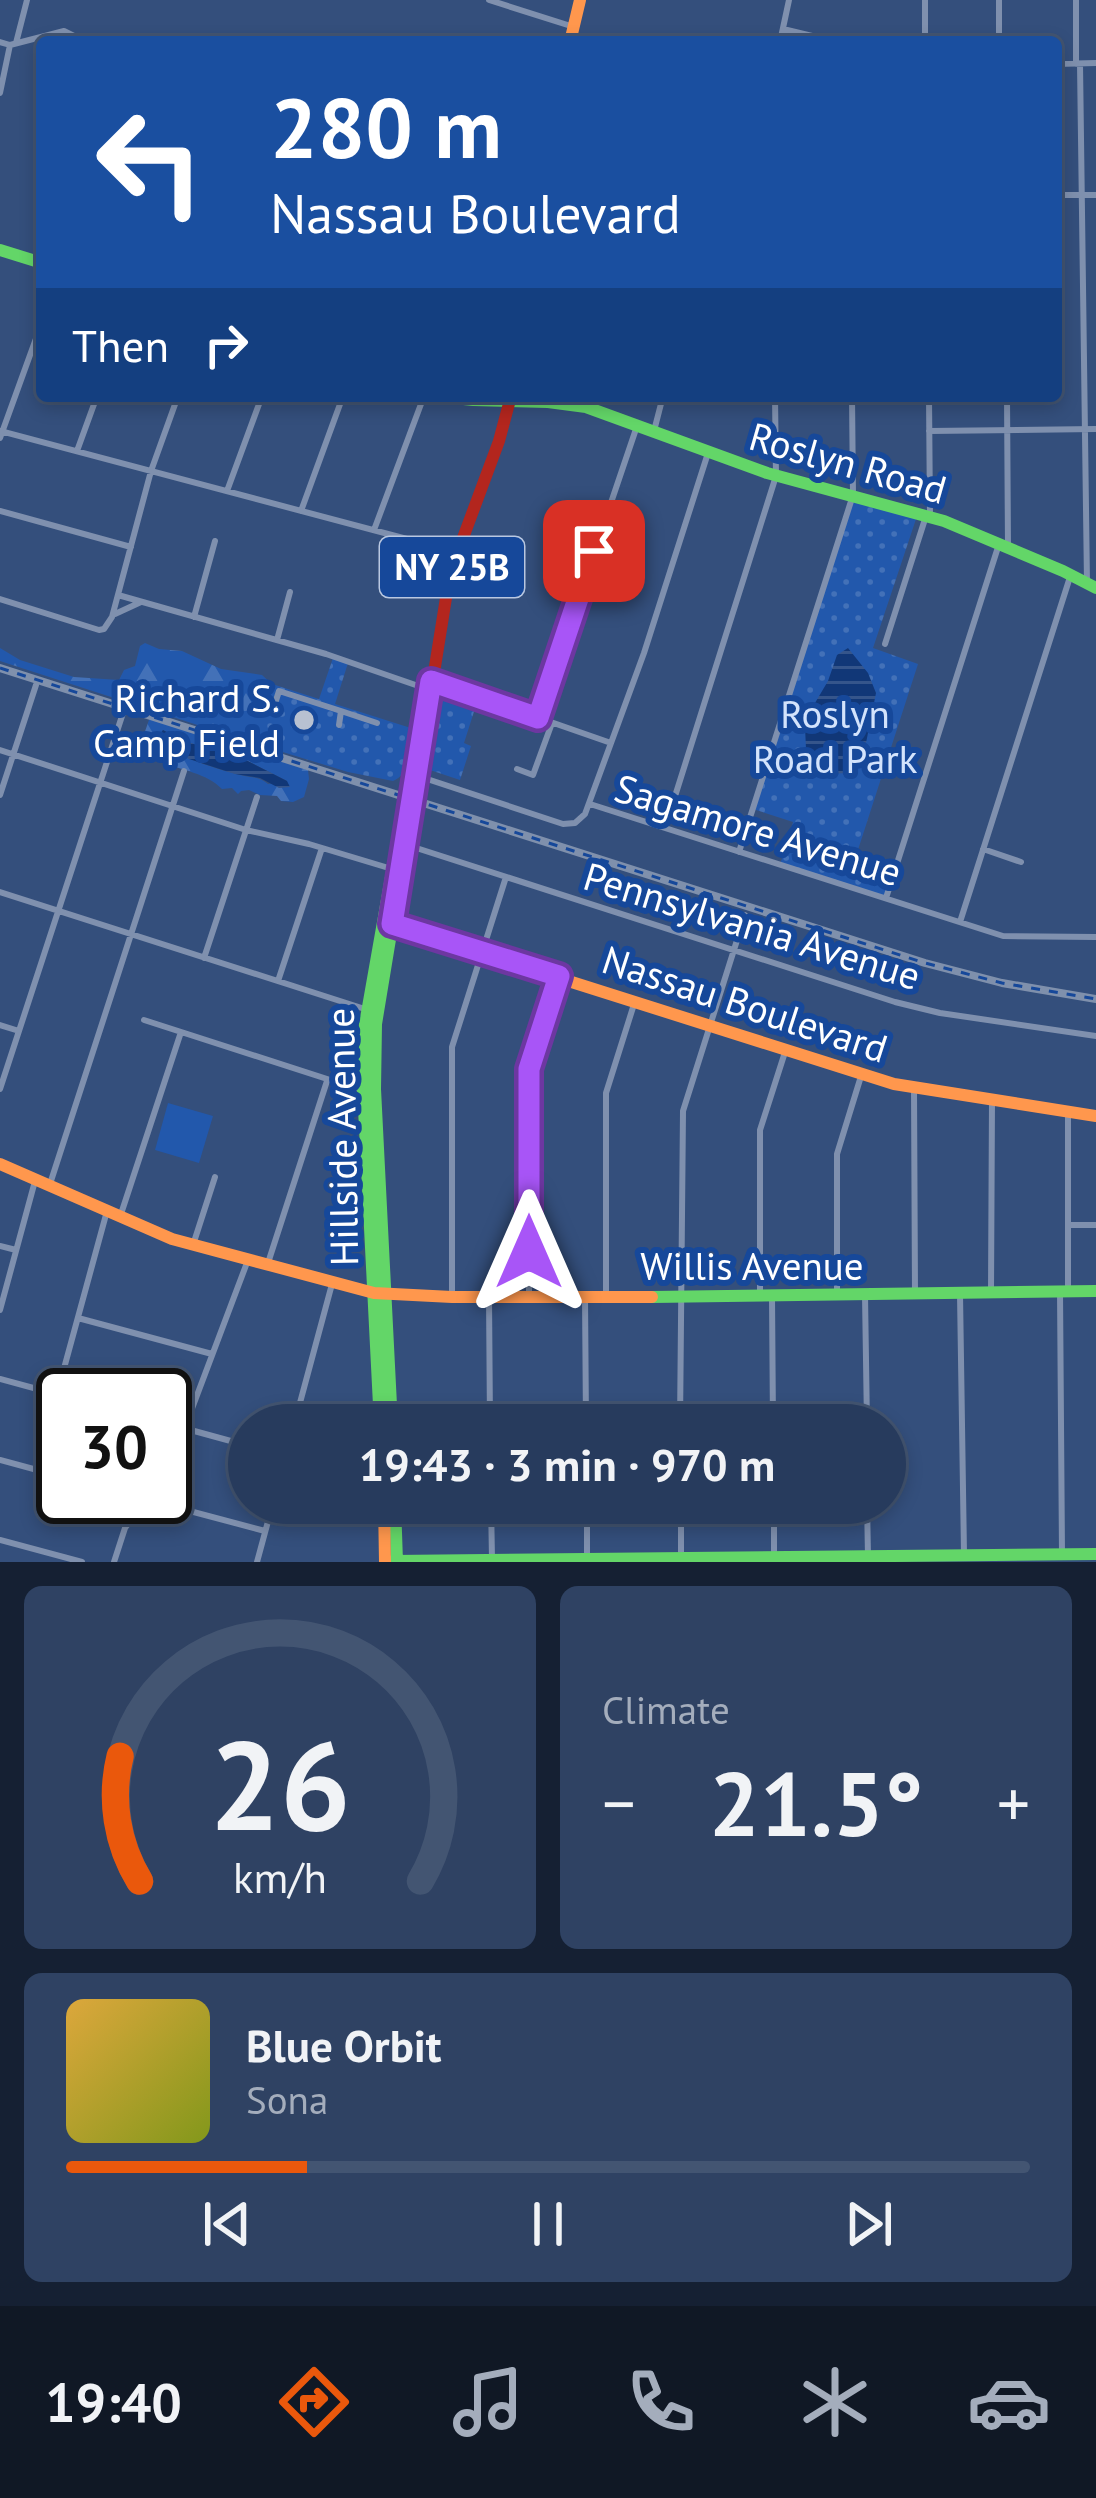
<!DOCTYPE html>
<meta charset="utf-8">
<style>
:root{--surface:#273b5d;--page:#2f4263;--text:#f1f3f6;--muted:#a4adbc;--line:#435572;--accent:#ea580c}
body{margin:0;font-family:"PT Sans",sans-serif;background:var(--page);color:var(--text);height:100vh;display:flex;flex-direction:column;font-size:45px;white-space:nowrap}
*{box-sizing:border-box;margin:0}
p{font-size:39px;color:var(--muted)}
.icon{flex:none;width:66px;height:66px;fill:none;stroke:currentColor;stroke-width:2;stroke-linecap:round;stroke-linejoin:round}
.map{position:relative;height:1562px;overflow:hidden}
.side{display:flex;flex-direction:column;gap:24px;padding:24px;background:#152033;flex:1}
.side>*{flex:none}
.hud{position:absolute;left:36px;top:36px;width:1026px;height:366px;border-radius:12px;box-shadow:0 6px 18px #0003,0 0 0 3px var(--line);background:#1a4fa0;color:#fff;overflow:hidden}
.speed{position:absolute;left:36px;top:1368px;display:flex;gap:24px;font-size:60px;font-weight:700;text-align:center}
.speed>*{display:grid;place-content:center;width:156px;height:156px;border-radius:50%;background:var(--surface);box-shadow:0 6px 18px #0003,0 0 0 3px var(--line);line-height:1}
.speed .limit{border:6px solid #111;border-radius:18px;background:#fff;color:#111}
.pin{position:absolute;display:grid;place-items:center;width:102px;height:102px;color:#fff;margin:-51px;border-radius:24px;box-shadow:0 6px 18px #0006}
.me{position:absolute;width:132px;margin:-66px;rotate:0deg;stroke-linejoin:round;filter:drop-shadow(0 0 9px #0008)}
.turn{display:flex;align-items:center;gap:42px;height:252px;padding:0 36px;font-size:54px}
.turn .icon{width:156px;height:156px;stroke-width:2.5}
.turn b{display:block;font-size:84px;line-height:102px}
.then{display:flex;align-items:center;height:114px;padding:0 36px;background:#0003;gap:24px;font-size:45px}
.big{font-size:90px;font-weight:700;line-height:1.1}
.side .card{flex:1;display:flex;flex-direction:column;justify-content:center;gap:18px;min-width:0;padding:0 42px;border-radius:18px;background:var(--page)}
.side .dial{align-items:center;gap:0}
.dial svg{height:312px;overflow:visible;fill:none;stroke:var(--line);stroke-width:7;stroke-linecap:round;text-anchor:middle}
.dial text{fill:var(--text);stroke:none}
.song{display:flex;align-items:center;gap:36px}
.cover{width:144px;height:144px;border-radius:18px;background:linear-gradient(135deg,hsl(40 70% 55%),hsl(70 70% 35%))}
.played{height:12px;border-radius:6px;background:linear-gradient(90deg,var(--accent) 25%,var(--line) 25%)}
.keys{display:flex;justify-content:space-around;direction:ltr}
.heat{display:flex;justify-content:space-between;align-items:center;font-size:66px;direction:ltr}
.side .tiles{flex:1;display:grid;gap:24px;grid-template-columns:1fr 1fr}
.card:last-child{grid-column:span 2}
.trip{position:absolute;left:228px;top:1404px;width:678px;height:120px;border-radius:60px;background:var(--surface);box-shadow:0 6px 18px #0003,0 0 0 3px var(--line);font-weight:700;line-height:120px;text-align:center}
.menu{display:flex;height:192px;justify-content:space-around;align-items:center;background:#101825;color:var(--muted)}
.menu .icon{width:84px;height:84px}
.menu .active{color:var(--accent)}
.menu b{font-size:54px;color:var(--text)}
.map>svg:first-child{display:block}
.green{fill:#2258ac}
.forest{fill:url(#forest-firs);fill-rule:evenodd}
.park{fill:url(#park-dots)}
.water{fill:url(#water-rules)}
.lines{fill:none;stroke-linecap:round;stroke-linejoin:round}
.street{stroke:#7f90ae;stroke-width:6}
.fast{stroke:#63d668;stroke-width:12}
.slow{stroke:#ff974d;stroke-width:12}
.jam{stroke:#b3261e;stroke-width:12}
.rail-casing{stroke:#7f90ac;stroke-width:8}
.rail{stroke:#16489a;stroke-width:3;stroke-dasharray:9;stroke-linecap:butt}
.route-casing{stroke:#6d37a1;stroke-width:30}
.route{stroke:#a855f7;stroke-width:21}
.poi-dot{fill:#b8c1d1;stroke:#16489a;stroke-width:4.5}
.labels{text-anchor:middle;stroke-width:12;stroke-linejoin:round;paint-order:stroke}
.shield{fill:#16489a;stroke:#b9c8e1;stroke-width:3}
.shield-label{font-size:36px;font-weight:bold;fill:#fff}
.street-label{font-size:39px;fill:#fff;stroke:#16489a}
.poi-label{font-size:39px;fill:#fff;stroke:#16489a;text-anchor:end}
.park-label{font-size:39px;fill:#d3e3fc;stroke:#16489a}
</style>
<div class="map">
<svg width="1096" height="1562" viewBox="0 0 1096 1562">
<defs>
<pattern id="forest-firs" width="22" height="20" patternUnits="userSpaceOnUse" patternTransform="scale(3)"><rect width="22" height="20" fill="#2258ac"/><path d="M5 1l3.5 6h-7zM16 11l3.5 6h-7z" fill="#4371b8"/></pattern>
<pattern id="park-dots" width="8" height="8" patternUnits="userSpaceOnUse" patternTransform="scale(3)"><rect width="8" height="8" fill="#2258ac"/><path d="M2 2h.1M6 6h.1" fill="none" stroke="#4371b8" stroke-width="1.8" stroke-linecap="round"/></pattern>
<pattern id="water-rules" width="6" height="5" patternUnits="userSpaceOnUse" patternTransform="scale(3)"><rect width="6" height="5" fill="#113777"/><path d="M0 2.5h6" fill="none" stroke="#35558b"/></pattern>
</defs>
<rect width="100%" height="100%" fill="#344f7c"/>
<path class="green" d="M168,1103L213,1116L199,1163L155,1150Z"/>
<path class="forest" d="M145,643L159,649L182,651L221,669L262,675L274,686L257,737L253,743L0,661V648L20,660L74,677L119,680L124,670L135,666L140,646Z
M150,717L308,770L309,779L304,797L293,802L281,801L277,796L260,795L249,790L241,791L238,794L232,788L222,789C200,766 158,771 140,746ZM163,730L183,741L240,757L287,781L268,784C258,776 252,778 240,775C218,769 171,757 161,736Z"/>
<path class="park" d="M853,496L918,513L873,648L918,664L856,856L895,868L886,897L780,865L793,822L753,809Z
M333,658L348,663L335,704L414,729C411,748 412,773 393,781L348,772L253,743L272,684L319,699Z
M436,684L478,699L464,743L471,746L460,780L424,768Z"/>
<path class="water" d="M848,648L868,673L876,693L863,758L852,773L817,774L806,768L802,757L806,749L805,727L812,708L828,681L837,655Z
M163,730L183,741L240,757L287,781L290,787L279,788L260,778L235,774L189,759L165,746L160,734Z"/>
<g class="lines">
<path class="street" d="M489,0L574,27
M925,0V42
M999,0V42
M1076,0V64
M783,29L833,41L914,42
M0,42L10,45L64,31L86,42
M145,42L158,38L192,42
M780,42L789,0
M16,43L27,0
M1056,64L1096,63
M1080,64L1087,583
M0,93L10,45
M1056,195H1096
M929,396L930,517
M1007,396L1008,548
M0,431L456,552
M654,431L663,396
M929,431L1096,429
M0,438L42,322
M77,451L97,396
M227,491L262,396
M0,511L131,547
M301,511L343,396
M374,530L424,396
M118,595L326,654L430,690
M0,599L99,630L104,629L112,617L151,471L178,396
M115,614L141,602
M194,617L215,541
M277,640L290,592
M885,644L926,516
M433,681L611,743
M273,710L279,691L341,711L339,725
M341,711L377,723
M538,718L637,426
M0,750L246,830L309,844L392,869
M517,769L533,775L552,723
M418,776L563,824L575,823L585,814L644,653L708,453
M0,795L36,685
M590,804L1003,936L1096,937
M665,828L776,476L775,396
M407,845L895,1002L940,1013L1096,1036
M983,849L1021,862
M739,852L853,495L852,396
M0,892L368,1010
M886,898L999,544
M960,922L1070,577
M204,958L257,797
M278,981L322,848
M144,1020L355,1088L364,1089
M0,1025L19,1031
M914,1088L915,1295
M0,1089L123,713
M1068,1112V1291
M50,1184L184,771
M120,1217L181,1032
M1070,1225H1096
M193,1245L215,1177
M0,1246L16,1250
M267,1266L327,1081
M1060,1291L1062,1554
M991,1293L992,1100
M837,1294V1154L862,1073
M960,1294L964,1554
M865,1295L867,1425
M489,1296L490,1425
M529,1296V1069L559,977
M585,1296L586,1425
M606,1296V1093L635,1001
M452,1297V1047L506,877
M760,1297V1130L786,1049
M772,1297L773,1425
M0,1310L35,1181
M78,1318L212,1354
M0,1379L63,1396
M57,1394L107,1211
M165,1423L249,1446
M294,1425L332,1284
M680,1425L683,1111L745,915
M0,1460L63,1477
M165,1472L176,1451L248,1260
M137,1497L265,1531
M491,1503L492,1559
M587,1503V1559
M681,1503V1558
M774,1503V1557
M867,1503L868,1556
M0,1540L82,1562
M114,1562L125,1528L146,1500
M257,1562L273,1503"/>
<path class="fast" d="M0,250L42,263
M436,396L473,400L548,402L586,407L767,473L944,521L1063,571L1096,588
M652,1297L1096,1291
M380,1425L363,1089L365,1024L400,826L410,794
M392,1425L375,1089L376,1024L433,679
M395,1503L397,1562
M393,1561L1096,1554"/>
<path class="slow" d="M570,42L580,0
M385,923L894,1084L1096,1116
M0,1164L172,1239L374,1293L452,1297H652
M384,1503L385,1562"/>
<path class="jam" d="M433,679L450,573L499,441L511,396"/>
<defs>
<path id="rail" d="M0,668L925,963L1002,983L1096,999"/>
</defs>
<use href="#rail" class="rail-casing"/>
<use href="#rail" class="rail"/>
</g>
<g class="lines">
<defs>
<path id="route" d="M529,1252V1069L559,976L392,924L431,681L538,718L594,551"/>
</defs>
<use href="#route" class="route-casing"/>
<use href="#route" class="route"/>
</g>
<circle class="poi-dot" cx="304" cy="720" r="12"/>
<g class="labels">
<rect class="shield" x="380" y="537" width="144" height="60" rx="9"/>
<g class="shield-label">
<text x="452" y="580">NY 25B</text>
</g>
<g class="street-label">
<text transform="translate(848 463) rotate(16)" y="14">Roslyn Road</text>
<text transform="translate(758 830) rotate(17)" y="14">Sagamore Avenue</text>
<text transform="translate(752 926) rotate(17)" y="14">Pennsylvania Avenue</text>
<text transform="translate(745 1004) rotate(18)" y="14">Nassau Boulevard</text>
<text transform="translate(342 1137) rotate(-91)" y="14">Hillside Avenue</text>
<text x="752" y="1280">Willis Avenue</text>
</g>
<g class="poi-label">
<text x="280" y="712">Richard S.<tspan x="280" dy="45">Camp Field</tspan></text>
</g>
<g class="park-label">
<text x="835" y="728">Roslyn<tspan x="835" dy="45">Road Park</tspan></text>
</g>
</g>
</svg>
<div class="speed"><div class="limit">30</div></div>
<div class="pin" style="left:594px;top:551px;background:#d93025"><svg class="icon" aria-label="arrive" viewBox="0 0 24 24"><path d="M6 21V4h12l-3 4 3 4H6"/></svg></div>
<svg class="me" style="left:529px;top:1252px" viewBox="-20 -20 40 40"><path d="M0-17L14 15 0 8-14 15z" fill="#a855f7" stroke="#fff" stroke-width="4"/></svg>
<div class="trip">19:43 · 3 min · 970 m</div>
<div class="hud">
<div class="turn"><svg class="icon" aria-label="left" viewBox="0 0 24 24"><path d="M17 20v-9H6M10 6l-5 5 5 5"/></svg><div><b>280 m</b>Nassau Boulevard</div></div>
<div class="then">Then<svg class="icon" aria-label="right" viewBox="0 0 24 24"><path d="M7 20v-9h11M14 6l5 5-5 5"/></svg></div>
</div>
</div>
<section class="side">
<div class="tiles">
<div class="card dial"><svg viewBox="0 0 100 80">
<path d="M14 69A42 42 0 1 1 86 69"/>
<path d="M14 69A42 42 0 0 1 9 37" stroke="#ea580c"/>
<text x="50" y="56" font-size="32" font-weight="700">26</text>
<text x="50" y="72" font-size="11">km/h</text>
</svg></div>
<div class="card"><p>Climate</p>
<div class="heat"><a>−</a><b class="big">21.5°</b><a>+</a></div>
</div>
<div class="card">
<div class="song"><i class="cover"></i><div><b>Blue Orbit</b><p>Sona</p></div></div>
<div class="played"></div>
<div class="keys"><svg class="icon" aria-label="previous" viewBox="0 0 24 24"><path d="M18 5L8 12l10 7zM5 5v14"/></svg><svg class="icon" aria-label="pause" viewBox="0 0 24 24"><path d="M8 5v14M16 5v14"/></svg><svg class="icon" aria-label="next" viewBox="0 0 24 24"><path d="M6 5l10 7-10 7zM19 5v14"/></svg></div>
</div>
</div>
</section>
<nav class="menu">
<b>19:40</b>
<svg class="icon active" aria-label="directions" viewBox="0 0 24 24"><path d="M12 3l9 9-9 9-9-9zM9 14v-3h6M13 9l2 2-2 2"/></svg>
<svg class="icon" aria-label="music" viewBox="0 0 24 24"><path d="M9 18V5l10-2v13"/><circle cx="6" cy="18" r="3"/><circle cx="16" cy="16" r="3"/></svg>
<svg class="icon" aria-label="phone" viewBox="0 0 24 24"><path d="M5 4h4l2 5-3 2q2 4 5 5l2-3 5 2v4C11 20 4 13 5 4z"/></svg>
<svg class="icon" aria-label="climate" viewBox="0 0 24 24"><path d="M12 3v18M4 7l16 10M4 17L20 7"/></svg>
<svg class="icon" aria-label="car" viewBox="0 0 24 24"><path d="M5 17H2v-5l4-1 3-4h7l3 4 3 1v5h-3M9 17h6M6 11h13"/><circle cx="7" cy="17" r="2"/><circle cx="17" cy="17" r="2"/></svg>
</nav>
